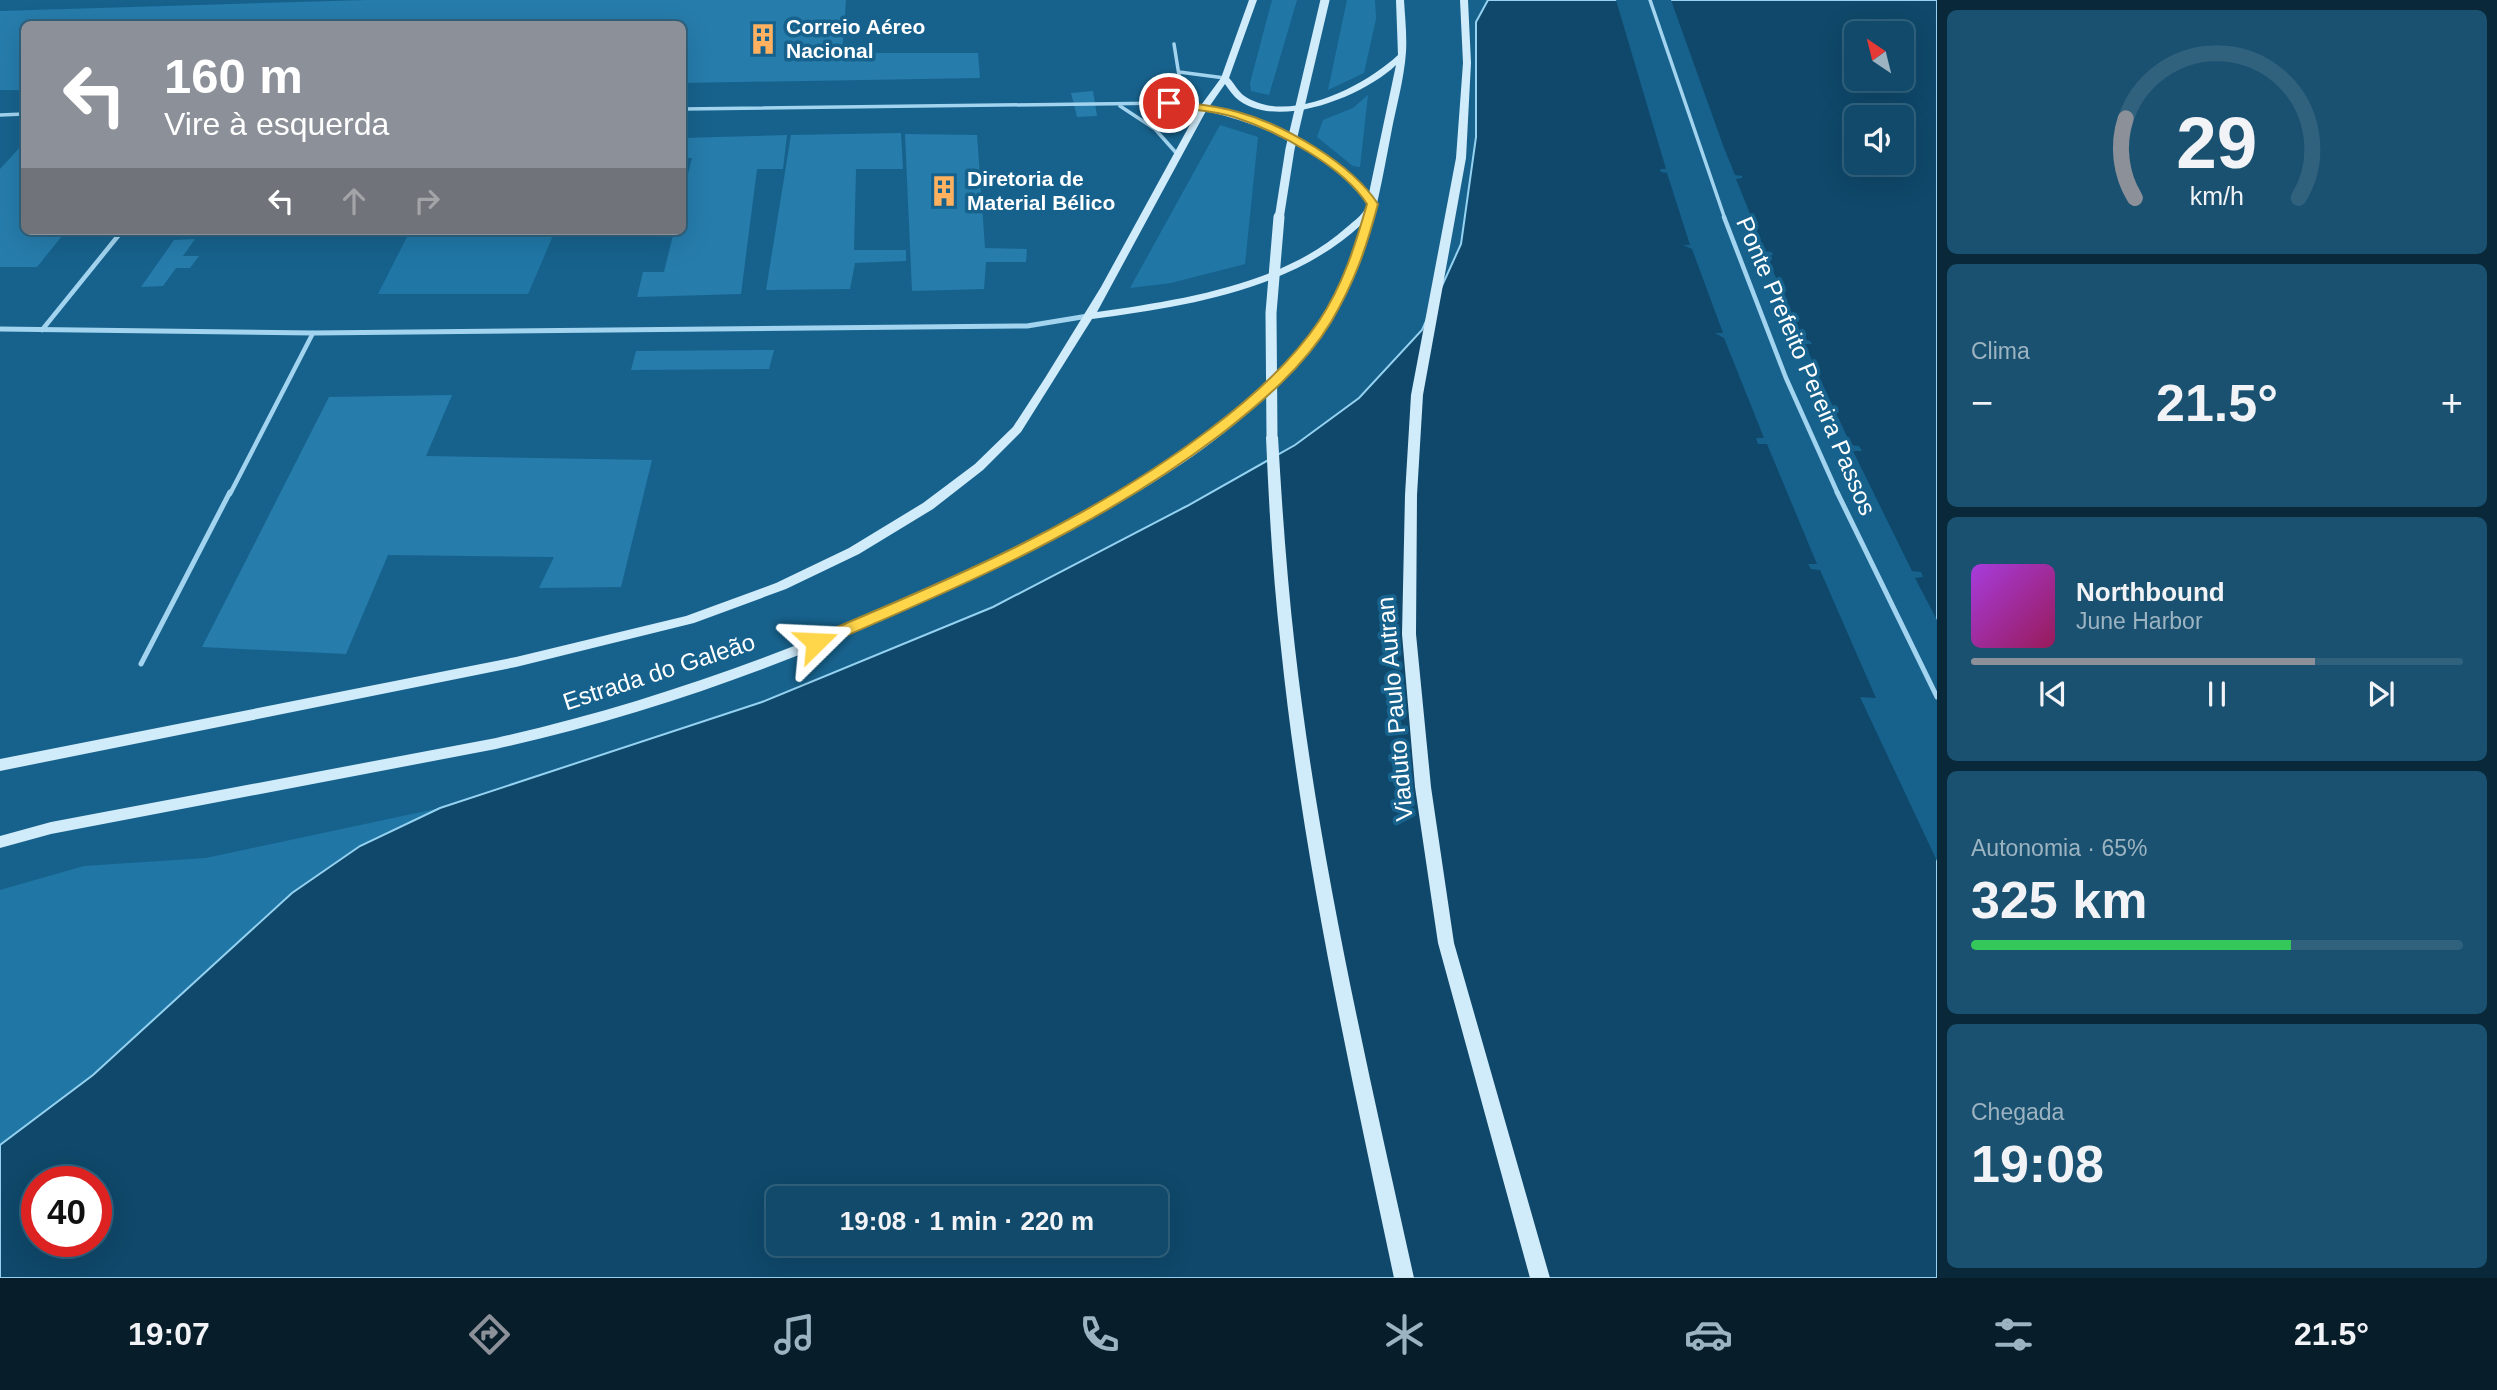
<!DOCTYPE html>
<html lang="pt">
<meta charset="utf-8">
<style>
:root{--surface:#114a6a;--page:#1a5170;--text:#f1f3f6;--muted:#9cb3c1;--line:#30627e;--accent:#8c9099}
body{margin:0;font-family:Arial,sans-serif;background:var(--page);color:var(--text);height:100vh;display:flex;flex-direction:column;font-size:26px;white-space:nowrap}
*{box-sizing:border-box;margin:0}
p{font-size:23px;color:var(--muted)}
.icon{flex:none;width:38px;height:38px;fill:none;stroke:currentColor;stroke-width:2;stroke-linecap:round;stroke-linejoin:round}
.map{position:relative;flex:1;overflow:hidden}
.sheet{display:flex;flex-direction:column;gap:10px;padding:10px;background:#09293a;width:560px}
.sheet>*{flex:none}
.hud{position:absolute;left:21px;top:21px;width:665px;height:214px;border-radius:10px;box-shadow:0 7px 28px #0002,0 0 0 2px var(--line);background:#8c9099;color:#fff;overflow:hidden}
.needle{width:46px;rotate:325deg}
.buttons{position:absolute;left:1844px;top:21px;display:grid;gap:14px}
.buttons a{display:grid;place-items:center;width:70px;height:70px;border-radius:10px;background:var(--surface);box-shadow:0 7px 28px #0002,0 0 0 2px var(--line);font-size:35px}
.speed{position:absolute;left:21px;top:1166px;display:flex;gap:14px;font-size:35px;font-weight:700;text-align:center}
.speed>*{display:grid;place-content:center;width:91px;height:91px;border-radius:50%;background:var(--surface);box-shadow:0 7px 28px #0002,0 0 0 2px var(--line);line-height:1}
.speed .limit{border:10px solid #d22;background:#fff;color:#111}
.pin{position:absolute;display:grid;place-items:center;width:60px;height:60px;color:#fff;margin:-30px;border:4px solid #fff;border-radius:50%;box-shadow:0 2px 7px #0007}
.me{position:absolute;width:77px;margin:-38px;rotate:69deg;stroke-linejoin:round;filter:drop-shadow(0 0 5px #0008)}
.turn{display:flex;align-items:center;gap:24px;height:147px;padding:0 28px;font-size:32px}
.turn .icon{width:91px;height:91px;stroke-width:2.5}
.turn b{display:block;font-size:49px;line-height:60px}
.lanes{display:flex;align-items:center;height:66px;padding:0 28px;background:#0003;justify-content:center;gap:35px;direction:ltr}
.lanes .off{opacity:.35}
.big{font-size:52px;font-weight:700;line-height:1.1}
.sheet .tile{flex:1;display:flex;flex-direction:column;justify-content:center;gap:10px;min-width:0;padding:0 24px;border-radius:10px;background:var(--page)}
.sheet .dial{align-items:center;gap:0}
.dial svg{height:182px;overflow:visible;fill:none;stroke:var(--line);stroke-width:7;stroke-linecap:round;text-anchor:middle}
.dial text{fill:var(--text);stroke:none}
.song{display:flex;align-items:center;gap:21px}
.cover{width:84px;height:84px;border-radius:10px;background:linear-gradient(135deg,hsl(280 70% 55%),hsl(330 70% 35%))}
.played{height:7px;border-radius:4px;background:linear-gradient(90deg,var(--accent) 70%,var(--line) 70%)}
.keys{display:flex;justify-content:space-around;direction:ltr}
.heat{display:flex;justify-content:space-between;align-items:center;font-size:38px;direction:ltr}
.charge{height:10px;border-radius:5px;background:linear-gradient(90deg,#34c759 65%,var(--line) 0)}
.trip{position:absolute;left:766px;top:1186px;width:402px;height:70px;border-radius:10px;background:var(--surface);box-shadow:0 7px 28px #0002,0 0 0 2px var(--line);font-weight:700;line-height:70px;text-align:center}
.menu{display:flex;height:112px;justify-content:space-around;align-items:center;background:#071e2a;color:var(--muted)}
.menu .icon{width:49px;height:49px}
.menu .active{color:var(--accent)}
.menu b{font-size:32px;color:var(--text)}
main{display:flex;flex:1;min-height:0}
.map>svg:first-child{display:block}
.green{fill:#2077a6}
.water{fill:#0f486a;stroke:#95d2f1;stroke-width:2;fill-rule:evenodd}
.pier{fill:#17628d}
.building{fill:#267cab}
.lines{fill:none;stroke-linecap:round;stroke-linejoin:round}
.lane-far2{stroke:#a2d4ef;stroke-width:3.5}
.lane-far1{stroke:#a2d4ef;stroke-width:4.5}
.lane{stroke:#a2d4ef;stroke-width:5}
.street{stroke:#a2d4ef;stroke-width:5}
.secondary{fill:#d0ebfa;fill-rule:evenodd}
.secondary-bridge-far1{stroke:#d0ebfa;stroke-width:9}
.secondary-bridge{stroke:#d0ebfa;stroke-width:11}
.route{fill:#ffd54a;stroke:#a68a30;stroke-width:2}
.labels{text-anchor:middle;stroke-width:7;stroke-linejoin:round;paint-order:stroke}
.far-poi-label{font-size:21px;font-weight:bold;fill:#fff;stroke:#17628d;text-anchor:start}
.street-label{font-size:24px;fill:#fff;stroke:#17628d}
</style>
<main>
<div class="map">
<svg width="1937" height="1278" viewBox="0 0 1937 1278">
<rect width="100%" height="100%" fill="#17628d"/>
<path class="green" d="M1272,0H1297L1269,95L1251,91L1250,83Z
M1347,0H1375L1376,19L1364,73L1328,90Z
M1368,95L1360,167L1353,166L1317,137L1323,120L1353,108Z
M1220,125L1258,137L1245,264L1171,283L1130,288Z
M410,231H555L528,294H378Z
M440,808L360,846L292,893L93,1075L0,1145V890L84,866L206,858Z"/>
<path class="water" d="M1488,0H1937V1278H0V1145L93,1075L292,893L360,846L440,808L762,702L993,607L1187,506L1295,445L1359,398L1422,330L1461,244L1476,137V22ZM1857,33H1902V79H1857ZM1857,117H1902V163H1857ZM37,1181H96V1241H37ZM779,1199H1157V1244H779Z"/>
<path class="pier" d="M1616,0H1671L1724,148L1735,175L1742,176V178L1736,179L1765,251L1772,252L1773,255H1766L1803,339L1810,341L1812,344H1805L1820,379L1851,445L1859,446L1862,451H1853L1912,571L1921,572L1923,577L1915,578L1937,620V861L1860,697L1876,698L1820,570L1811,569L1808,564H1817L1767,444H1758L1756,438H1764L1724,338L1715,333H1723L1692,249L1683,245H1690L1667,173L1661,172L1660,169H1666Z"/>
<path class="building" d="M366,0H846L842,53H978L980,78L682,83V24H24V90H0V11Z
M1093,91L1097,116L1077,117L1071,93Z
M901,133L903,169H856L854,250H906V261L855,263L850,289L766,290L791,135Z
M905,134L977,135L985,248L1027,249L1026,262H986L984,289L912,291Z
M787,135L783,169H757L741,294L637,297L643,272H664L674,231H682V197L692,158H682V138Z
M22,145L24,231H66L37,267H0V169Z
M195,239L183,256H199L190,268H176L163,286L141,287L174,240Z
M774,350L769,369L631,370L636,351Z
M452,395L426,456L652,460L621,587L539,588L554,557L388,555L346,654L202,647L329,397Z"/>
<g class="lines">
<path class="lane-far2" d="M1650,0L1725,219
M1179,72L1225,78
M1169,103L1181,88L1174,44
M1120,106L1155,129L1178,155
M682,109L1169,103L1203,108
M0,115L24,114"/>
<path class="lane-far1" d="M1724,217L1786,378L1838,494
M42,330L122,231
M230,494L313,333"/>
<path class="lane" d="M1837,492L1937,697
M141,664L230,492"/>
<path class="street" d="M0,329L313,333L1027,326L1088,316"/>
<path class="secondary" d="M1249,0H1257L1229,78C1234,83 1238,91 1243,95C1287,127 1365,86 1398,55L1396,0H1404C1405,17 1407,35 1406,52C1404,80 1396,107 1391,134C1378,201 1367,271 1326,328C1247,438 1124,504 1005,563C844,643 672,710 496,749L51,834L0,848V836L51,822L496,738C671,699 842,633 1003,554C1106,503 1214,446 1290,358C1325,319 1348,275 1362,224C1290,291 1186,306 1092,319L1021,432L983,470L933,509L859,554L786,589L694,623L516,667L0,771V759L516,657L686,616L776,583L849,548L923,503L975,464L1013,427L1045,378L1101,287L1199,108L1221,78ZM1396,65L1369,193C1331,145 1267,120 1209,107L1225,84C1228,88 1231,93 1235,97C1274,133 1364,96 1396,65ZM1206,111C1267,125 1327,153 1367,203C1365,214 1355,220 1347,227C1283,285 1179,300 1097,312Z
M1460,0H1468L1471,63L1466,158L1423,395L1417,495L1416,634L1431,787L1454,943L1550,1278H1530L1438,943L1415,787L1402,634L1405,495L1411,395L1456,158L1463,63Z
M1272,433L1278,437C1282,508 1287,578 1295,648C1319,861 1368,1070 1414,1278H1394C1350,1070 1303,860 1281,648C1273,578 1269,508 1266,437Z"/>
<path class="secondary-bridge-far1" d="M1279,219L1290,149L1325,0"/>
<path class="secondary-bridge" d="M1272,437L1271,313L1279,217"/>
</g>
<path class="route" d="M1169,100C1191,104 1215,105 1238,112C1285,125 1351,163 1378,204C1366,249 1355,281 1331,322C1304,367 1261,403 1220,435C1099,527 961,587 822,646H811V638C950,580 1089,521 1210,429C1250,399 1290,364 1319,321C1343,285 1355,246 1367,204C1343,166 1277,131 1234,117C1212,110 1188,110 1165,105Z"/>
<defs>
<symbol id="building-bare" viewBox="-9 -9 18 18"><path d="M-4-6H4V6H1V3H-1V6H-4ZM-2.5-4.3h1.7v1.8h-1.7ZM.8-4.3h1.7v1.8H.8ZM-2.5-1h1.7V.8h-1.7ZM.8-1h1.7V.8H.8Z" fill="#ffb160" stroke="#17628d" stroke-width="2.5" paint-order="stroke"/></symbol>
</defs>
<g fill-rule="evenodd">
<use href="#building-bare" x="741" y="17" width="44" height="44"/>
<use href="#building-bare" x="922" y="169" width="44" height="44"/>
</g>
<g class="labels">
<g class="far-poi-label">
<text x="786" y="34">Correio Aéreo<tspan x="786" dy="24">Nacional</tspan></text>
<text x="967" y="186">Diretoria de<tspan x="967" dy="24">Material Bélico</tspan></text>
</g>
<g class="street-label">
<text transform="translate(1806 366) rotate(67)" y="8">Ponte Prefeito Pereira Passos</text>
<text transform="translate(659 672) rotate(-18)" y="8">Estrada do Galeão</text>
<text transform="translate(1395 709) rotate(-95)" y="8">Viaduto Paulo Autran</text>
</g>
</g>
</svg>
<div class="buttons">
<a><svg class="needle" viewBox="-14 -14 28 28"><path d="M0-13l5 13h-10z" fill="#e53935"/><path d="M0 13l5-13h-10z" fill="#9cb3c1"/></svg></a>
<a><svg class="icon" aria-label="sound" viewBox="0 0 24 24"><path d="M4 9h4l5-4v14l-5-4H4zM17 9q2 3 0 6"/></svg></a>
</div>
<div class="speed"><div class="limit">40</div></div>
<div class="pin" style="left:1169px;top:103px;background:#d93025"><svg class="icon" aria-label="arrive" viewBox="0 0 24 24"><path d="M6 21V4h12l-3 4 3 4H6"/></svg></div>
<svg class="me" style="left:816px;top:642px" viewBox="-20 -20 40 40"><path d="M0-17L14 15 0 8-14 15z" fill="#ffd54a" stroke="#fff" stroke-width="4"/></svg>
<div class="trip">19:08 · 1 min · 220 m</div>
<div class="hud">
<div class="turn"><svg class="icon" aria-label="left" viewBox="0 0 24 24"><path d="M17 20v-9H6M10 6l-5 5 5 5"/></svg><div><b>160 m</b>Vire à esquerda</div></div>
<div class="lanes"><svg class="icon" aria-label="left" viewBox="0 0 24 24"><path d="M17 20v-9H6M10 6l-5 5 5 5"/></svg><svg class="icon off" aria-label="ahead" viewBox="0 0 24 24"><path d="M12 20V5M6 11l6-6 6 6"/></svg><svg class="icon off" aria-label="right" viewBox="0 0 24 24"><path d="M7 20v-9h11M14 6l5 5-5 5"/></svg></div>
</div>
</div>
<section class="sheet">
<div class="tile dial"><svg viewBox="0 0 100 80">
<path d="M14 69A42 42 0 1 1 86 69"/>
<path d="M14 69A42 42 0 0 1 10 34" stroke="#8c9099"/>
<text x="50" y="56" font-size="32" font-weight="700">29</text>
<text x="50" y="72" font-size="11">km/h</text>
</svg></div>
<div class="tile"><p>Clima</p>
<div class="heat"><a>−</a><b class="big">21.5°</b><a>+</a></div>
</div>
<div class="tile">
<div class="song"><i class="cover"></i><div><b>Northbound</b><p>June Harbor</p></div></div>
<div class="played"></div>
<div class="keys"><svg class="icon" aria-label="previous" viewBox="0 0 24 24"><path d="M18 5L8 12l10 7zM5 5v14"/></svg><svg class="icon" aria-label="pause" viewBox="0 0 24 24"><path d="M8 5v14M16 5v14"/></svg><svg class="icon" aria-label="next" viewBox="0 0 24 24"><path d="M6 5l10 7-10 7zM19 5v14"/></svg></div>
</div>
<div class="tile"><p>Autonomia · 65%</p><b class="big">325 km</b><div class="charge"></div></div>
<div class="tile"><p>Chegada</p><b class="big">19:08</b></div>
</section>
</main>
<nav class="menu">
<b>19:07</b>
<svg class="icon active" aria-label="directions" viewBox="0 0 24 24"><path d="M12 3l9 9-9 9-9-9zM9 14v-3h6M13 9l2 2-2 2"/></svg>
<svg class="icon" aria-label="music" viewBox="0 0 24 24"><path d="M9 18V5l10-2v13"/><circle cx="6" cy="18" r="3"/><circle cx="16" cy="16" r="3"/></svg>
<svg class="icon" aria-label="phone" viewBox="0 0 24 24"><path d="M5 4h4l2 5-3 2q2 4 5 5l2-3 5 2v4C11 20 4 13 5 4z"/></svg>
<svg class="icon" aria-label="climate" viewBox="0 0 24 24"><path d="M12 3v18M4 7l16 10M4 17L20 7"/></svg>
<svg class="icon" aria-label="car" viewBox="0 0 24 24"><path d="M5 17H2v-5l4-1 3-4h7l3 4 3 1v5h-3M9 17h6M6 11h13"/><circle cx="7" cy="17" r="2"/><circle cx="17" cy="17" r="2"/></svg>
<svg class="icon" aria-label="filters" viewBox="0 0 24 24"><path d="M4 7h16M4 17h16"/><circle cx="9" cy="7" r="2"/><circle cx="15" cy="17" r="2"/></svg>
<b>21.5°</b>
</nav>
